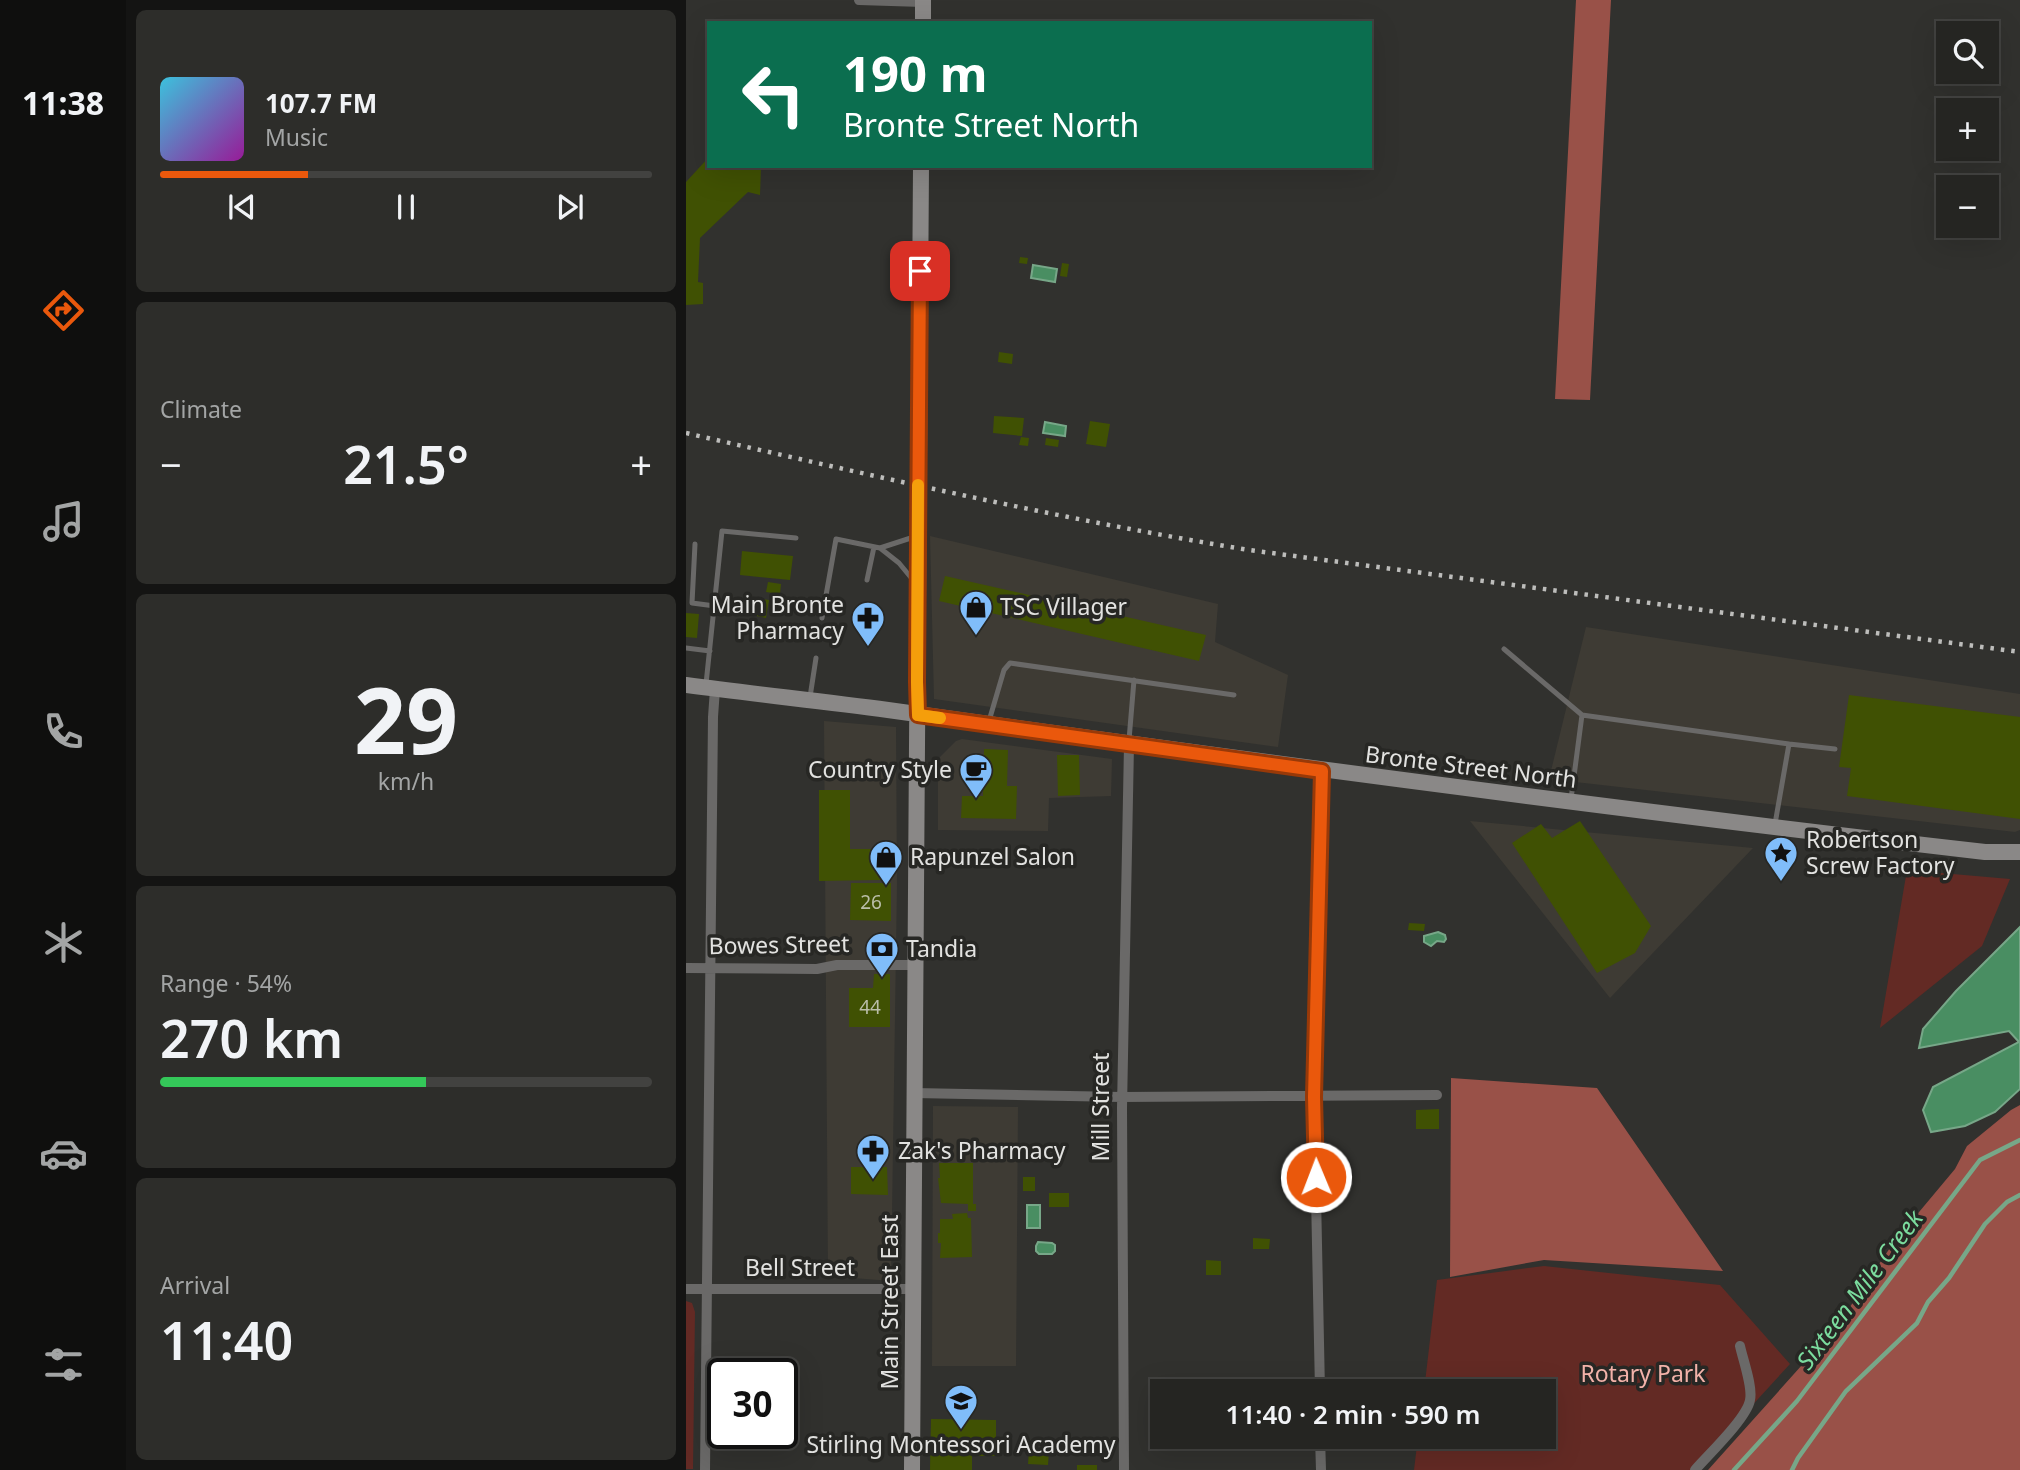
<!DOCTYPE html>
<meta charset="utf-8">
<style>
:root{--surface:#252522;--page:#2d2d2a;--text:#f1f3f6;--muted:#a3a5a5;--line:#424240;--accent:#ea580c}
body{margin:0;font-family:"Noto Sans",sans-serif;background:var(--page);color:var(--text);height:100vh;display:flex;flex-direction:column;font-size:26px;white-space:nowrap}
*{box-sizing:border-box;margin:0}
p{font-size:23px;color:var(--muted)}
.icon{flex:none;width:38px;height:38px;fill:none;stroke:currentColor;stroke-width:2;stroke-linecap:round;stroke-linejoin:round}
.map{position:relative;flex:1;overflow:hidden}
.sheet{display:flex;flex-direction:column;gap:10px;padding:10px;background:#141413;width:560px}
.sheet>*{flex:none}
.hud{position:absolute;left:21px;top:21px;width:665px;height:147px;border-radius:0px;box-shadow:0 7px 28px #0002,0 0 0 2px var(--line);background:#0b6e4f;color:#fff;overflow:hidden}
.tools{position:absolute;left:1250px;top:21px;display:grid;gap:14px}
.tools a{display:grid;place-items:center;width:63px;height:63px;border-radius:0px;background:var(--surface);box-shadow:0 7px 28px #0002,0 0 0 2px var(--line);font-size:35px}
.speed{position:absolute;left:21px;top:1358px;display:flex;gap:14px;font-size:35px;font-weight:700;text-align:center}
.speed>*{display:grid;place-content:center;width:91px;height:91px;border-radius:50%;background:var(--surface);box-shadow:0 7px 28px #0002,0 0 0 2px var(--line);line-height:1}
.speed .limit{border:4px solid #111;border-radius:10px;background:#fff;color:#111}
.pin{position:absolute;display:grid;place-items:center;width:60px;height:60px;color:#fff;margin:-30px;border-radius:14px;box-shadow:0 4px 10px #0006}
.me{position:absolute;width:77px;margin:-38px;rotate:359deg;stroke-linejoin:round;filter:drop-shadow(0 0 5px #0008)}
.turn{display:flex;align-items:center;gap:24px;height:147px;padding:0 21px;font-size:32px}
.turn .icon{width:91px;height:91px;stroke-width:2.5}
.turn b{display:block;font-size:49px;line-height:60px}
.big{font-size:52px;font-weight:600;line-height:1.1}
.sheet .widget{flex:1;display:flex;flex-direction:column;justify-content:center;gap:10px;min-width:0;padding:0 24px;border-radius:10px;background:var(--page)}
.sheet .dial{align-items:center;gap:0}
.dial b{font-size:91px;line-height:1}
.song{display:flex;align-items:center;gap:21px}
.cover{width:84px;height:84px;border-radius:10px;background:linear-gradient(135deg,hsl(190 70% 55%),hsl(300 70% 35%))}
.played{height:7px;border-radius:4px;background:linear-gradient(90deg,var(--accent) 30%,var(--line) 30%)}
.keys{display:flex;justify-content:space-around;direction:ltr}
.heat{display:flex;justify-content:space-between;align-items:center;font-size:38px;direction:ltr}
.charge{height:10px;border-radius:5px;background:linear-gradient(90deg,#34c759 54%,var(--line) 0)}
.trip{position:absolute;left:464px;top:1379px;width:406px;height:70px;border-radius:0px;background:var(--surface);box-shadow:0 7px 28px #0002,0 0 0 2px var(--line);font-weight:600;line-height:70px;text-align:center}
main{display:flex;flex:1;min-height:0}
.dock{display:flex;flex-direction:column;width:126px;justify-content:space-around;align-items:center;background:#0f0f0e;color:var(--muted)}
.dock .icon{width:49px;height:49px}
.dock .current{color:var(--accent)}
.dock b{font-size:32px;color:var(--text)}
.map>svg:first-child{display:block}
.built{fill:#3e3b34}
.green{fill:#632a24}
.forest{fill:#995148}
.water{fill:#498e62;stroke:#77a788;stroke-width:2}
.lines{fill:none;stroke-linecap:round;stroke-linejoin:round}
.stream{stroke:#77a788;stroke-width:4.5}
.building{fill:#405103}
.lane{stroke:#6a6968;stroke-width:5}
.street{stroke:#6a6968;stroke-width:10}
.secondary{stroke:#8a8887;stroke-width:16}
.rail{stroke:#bdbdbb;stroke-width:4.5;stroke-dasharray:3.5 7;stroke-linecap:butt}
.route-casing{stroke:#983908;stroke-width:18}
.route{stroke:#ea580c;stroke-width:12}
.slow{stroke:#f59e0b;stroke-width:12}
.labels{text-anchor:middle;stroke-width:7;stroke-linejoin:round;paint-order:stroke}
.number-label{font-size:19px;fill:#babea9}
.poi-label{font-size:23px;fill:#e2e2e0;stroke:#272724;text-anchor:start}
.street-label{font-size:23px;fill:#e2e2e0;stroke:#272724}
.park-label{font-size:23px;fill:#f2b2a9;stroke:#272724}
.water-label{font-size:24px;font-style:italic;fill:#7bdc9e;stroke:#272724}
</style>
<main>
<nav class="dock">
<b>11:38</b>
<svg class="icon current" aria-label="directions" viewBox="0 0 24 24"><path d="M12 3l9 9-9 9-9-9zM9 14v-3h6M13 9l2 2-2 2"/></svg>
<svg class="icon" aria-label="music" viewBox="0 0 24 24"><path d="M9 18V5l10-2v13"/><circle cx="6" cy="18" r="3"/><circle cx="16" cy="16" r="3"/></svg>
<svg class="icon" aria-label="phone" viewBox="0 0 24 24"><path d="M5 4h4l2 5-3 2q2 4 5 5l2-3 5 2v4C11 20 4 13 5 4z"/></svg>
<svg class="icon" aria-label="climate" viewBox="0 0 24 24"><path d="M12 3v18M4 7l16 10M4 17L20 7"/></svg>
<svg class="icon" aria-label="car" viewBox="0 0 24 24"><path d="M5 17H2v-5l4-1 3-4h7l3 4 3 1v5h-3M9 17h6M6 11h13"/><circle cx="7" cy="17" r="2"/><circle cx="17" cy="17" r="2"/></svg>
<svg class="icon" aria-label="filters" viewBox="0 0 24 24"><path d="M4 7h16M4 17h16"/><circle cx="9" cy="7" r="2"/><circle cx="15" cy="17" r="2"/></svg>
</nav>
<section class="sheet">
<div class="widget">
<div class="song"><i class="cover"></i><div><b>107.7 FM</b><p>Music</p></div></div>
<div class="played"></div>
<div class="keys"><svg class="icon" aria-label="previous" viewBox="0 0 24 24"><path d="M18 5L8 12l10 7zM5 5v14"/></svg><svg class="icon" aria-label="pause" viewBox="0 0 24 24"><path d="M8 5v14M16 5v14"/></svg><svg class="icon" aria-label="next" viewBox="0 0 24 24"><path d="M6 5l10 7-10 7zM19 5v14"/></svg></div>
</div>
<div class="widget"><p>Climate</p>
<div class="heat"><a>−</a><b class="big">21.5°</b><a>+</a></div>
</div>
<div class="widget dial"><b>29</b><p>km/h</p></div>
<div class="widget"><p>Range · 54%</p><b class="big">270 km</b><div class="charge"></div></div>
<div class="widget"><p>Arrival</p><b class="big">11:40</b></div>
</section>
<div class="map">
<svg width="1334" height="1470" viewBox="0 0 1334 1470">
<rect width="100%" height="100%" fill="#31312e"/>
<path class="built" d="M244,536L532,604L529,642L602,675L592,747L248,699Z
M900,627L1334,694V830L1329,832L863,779Z
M138,721L210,727L211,884L205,1281L142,1276Z
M276,739L426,759L425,796L363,798L362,831L252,830V759L270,741Z
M784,821L1067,848L924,998Z
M247,1106L332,1107L330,1366H246Z"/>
<path class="green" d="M1221,870L1324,879L1296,946L1194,1028Z
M858,1266L1034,1285L1104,1364L1007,1470H728L732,1437H858V1391H738L751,1280Z
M0,1301L6,1303L9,1312L7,1469H0Z"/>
<path class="forest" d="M890,0H925L904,400L869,399Z
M765,1078L911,1088L1037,1271L858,1260L764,1277Z
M1334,1105V1470H1022L1151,1326L1208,1242L1269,1169L1281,1146L1325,1110Z"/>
<path class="water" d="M347,265L371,269L369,282L345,278Z
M359,422L380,426L379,436L357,433Z
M1334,927V1089L1309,1112L1279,1126L1245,1132L1237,1110L1247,1087L1333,1042L1323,1031L1233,1048L1237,1029L1270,991Z
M752,932L759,935L760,939L758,942L751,941L745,946L738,942V936Z
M341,1205H354V1228H341Z
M352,1242L366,1243L369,1245V1251L366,1254H353L350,1251V1246Z"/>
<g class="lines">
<path class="stream" d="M1048,1470L1111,1401L1294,1160L1334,1140
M1106,1470L1112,1458L1160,1391L1231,1323L1242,1302L1263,1278L1299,1224L1321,1202L1334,1195"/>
</g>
<path class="building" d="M23,157V166H75L74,195L62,192L14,238L12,282L17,283V304L0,305V182Z
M334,257L342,258L341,264L333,263Z
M376,263L383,264L381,277L374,276Z
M313,352L327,354L326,364L312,362Z
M308,416L338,418L336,436L307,433Z
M404,421L424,424L420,447L400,444Z
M335,437L343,438L342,446L333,445Z
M360,438L373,440L372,447L359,445Z
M56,551L107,556L104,580L54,575Z
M259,576L520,635L513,661L253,601Z
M82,582L95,584L94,594L80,592Z
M63,597L83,600L80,618L60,614Z
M0,613L13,614L11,638L0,637Z
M1163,695L1334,717V819L1161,796L1165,768L1153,767Z
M298,749L322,750L321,786H331L330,819L275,818L276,796H297Z
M371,755H393L394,795L372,796Z
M133,790H164V849H197V880L133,881Z
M894,821L965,926L949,953L911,973L826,843L855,824L866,838Z
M165,883H205V921L164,920Z
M723,923L739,924L738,931L722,930Z
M188,974H204V1027H163V988H187Z
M753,1109V1129H730V1110Z
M253,1163H287V1204H290V1211H282V1204L255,1203L252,1178H254Z
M165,1167H201L202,1195L165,1194Z
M337,1177H349V1191H337Z
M363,1193H383V1207H363Z
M281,1213L282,1218H285L286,1257L254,1258L255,1243H252V1233H254V1219H267L266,1214Z
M567,1238L584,1239L583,1249H567Z
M520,1260L535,1261V1275H520Z
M245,1419L310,1420V1456H286V1470H244Z
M343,1451H363L362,1465L342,1464Z
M391,1465H411V1470H391Z"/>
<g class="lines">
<path class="lane" d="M9,544L6,603L29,606
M194,548L231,536
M181,580L188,547
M136,618L150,539L194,548L213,563L227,580
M0,648L24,651
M818,649L896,715
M20,684L36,531L110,538
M124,697L130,658
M303,721L318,670L324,663L548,695
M443,740L448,680
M1103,744L1149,749
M885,799L896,715L1103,744L1089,824"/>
<path class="street" d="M173,0L237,2
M0,968L131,969L151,965H230
M228,1093L436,1097L751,1095
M0,1289H227
M634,1391L628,1097L636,771
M634,1437L635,1470
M19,1470L27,717L29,689
M438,1470L436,1108L443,745
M1009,1470C1022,1455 1061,1418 1064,1400C1067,1387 1057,1360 1054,1346"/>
<path class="secondary" d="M237,23V0
M0,685C67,694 135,701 202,710C567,761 932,810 1299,852H1334
M226,1470L235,166"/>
<path class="rail" d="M0,433C187,476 374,519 563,550L1334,652"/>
</g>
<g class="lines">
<defs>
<path id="route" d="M234,271L231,682L232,715L636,771L628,1097L630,1177"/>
</defs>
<use href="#route" class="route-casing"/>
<use href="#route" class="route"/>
<path class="slow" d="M232,485L231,682L232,715L254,718"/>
</g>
<defs>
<symbol id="shop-pin" viewBox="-11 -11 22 30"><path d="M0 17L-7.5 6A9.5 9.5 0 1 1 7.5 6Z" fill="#80bdfa" stroke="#272724"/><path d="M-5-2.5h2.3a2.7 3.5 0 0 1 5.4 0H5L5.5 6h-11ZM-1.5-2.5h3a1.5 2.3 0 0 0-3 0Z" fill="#111"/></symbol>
<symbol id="pharmacy-pin" viewBox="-11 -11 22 30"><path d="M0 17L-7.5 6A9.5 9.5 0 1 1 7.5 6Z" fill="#80bdfa" stroke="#272724"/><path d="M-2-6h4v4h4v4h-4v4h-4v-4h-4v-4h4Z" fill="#111"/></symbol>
<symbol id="cafe-pin" viewBox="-11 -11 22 30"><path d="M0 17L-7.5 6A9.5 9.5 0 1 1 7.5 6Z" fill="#80bdfa" stroke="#272724"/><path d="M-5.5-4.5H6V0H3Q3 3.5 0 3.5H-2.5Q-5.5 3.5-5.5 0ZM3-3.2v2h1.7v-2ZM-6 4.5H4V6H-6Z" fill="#111"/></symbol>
<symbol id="sight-pin" viewBox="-11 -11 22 30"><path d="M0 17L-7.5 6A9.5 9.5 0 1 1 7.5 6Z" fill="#80bdfa" stroke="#272724"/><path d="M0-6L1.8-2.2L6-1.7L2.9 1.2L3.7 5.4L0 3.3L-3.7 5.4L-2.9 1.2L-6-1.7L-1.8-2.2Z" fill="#111"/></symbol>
<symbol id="bank-pin" viewBox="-11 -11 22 30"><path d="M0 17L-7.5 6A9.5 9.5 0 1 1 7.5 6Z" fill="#80bdfa" stroke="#272724"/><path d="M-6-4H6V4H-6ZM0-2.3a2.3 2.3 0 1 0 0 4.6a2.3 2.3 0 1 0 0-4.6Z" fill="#111"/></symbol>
<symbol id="school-pin" viewBox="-11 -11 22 30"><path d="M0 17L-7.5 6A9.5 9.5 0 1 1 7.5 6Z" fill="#80bdfa" stroke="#272724"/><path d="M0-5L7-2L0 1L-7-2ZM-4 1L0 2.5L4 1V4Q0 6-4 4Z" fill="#111"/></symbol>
</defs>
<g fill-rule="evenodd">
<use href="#shop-pin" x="271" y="588" width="38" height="52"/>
<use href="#pharmacy-pin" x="163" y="599" width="38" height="52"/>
<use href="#cafe-pin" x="271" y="751" width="38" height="52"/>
<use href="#sight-pin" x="1076" y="834" width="38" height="52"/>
<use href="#shop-pin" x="181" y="838" width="38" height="52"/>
<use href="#bank-pin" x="177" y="930" width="38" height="52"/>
<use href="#pharmacy-pin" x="168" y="1132" width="38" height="52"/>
<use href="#school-pin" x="256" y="1382" width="38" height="52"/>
</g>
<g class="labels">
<g class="number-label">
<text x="185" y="909">26</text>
<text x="184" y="1014">44</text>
</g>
<g class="poi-label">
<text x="158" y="613" text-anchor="end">Main Bronte<tspan x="158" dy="26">Pharmacy</tspan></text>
<text x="314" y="615">TSC Villager</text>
<text x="266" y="778" text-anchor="end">Country Style</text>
<text x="1120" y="848">Robertson<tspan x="1120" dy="26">Screw Factory</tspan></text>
<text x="224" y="865">Rapunzel Salon</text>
<text x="220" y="957">Tandia</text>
<text x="212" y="1159">Zak's Pharmacy</text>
<text x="275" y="1453" text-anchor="middle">Stirling Montessori Academy</text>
</g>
<g class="street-label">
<text transform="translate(785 767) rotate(7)" y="8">Bronte Street North</text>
<text transform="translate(93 945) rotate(-1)" y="8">Bowes Street</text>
<text transform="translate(415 1107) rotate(-90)" y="8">Mill Street</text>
<text x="114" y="1276">Bell Street</text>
<text transform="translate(204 1302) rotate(-90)" y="8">Main Street East</text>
</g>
<g class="park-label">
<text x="957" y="1382">Rotary Park</text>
</g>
<g class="water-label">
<text transform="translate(1174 1290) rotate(-53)" y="8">Sixteen Mile Creek</text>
</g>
</g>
</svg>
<div class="tools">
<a><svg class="icon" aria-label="search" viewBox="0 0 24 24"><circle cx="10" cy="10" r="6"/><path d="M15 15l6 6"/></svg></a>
<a>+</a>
<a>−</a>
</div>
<div class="speed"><div class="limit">30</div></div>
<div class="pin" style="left:234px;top:271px;background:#d93025"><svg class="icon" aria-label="arrive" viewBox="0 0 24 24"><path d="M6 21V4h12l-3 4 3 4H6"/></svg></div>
<svg class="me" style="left:630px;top:1177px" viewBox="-20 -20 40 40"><circle r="17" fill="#ea580c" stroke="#fff" stroke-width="3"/><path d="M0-11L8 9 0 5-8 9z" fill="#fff"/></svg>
<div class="trip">11:40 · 2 min · 590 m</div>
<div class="hud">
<div class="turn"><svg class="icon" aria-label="left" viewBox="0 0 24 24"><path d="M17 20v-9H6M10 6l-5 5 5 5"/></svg><div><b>190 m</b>Bronte Street North</div></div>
</div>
</div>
</main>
